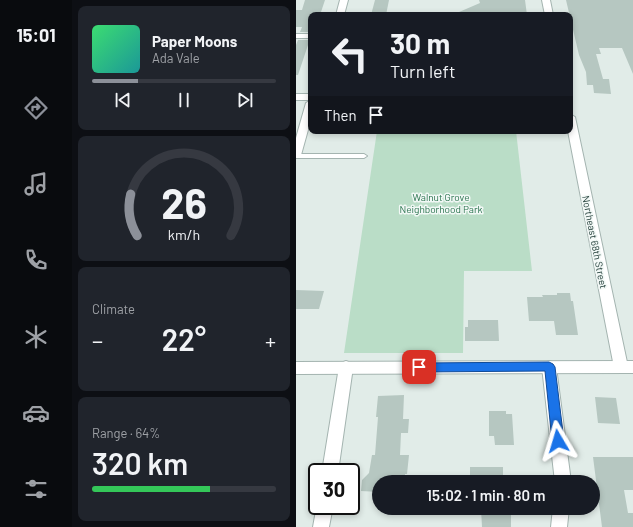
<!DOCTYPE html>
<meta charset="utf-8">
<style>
:root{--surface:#171b24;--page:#20242c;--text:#f1f3f6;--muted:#9ea1a6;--line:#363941;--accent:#8c9099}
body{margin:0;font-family:Barlow,sans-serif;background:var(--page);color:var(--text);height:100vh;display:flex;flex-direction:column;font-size:15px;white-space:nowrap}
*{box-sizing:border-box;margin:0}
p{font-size:13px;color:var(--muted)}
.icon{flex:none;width:22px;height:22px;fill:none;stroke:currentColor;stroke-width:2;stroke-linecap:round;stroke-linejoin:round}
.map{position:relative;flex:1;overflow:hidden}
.sheet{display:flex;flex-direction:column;gap:6px;padding:6px;background:#0d0f14;width:224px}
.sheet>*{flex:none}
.guide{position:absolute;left:12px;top:12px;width:265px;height:122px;border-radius:8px;box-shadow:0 2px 6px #0003;background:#171b24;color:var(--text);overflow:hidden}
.speed{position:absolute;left:12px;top:463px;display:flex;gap:8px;font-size:20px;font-weight:700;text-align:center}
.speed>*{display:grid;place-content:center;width:52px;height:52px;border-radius:50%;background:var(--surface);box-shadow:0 2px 6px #0003;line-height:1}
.speed .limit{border:2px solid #111;border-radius:6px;background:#fff;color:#111}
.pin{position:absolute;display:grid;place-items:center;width:34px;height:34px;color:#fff;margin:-17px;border-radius:8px;box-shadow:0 2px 6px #0006}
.me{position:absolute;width:44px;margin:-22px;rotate:353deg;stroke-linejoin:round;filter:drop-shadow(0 0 3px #0008)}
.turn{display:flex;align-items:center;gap:14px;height:84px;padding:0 16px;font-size:18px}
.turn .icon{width:52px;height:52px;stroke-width:2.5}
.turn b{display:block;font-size:28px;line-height:34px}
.then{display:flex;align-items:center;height:38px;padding:0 16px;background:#0003;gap:8px;font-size:15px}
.big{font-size:30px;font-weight:600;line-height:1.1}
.sheet .card{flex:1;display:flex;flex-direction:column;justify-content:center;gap:6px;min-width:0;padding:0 14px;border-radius:8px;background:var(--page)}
.sheet .dial{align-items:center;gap:0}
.dial svg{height:104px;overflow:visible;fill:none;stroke:var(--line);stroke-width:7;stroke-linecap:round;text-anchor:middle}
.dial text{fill:var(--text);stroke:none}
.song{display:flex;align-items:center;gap:12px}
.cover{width:48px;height:48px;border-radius:6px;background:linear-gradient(135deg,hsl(140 70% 55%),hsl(180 70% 35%))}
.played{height:4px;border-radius:2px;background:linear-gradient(90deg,var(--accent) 25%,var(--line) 25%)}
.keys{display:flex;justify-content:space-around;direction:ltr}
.heat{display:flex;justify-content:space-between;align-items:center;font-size:22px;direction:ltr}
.charge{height:6px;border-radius:3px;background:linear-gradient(90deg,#34c759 64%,var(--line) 0)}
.trip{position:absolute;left:76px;top:475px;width:228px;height:40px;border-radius:20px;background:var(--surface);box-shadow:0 2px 6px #0003;font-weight:600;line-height:40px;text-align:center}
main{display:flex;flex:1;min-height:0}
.tabs{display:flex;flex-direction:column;width:72px;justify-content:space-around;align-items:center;background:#090b0e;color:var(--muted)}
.tabs .icon{width:28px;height:28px}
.tabs .current{color:var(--accent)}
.tabs b{font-size:18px;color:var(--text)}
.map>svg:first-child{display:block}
.green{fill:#baddc7}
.building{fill:#b6c7c1}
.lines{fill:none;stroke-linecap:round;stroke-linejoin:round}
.service-casing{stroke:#a4b4b0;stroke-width:2}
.minor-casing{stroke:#a4b4b0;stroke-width:2}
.tertiary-casing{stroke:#a4b4b0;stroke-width:2}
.service{fill:#fff;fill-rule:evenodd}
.minor{fill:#fff;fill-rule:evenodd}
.tertiary{fill:#fff;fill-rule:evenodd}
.route{fill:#1a73e8;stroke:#114b97}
.labels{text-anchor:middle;stroke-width:3;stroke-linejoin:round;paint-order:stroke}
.park-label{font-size:10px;fill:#2b744f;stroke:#f2f8f6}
.street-label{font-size:10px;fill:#213d38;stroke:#f2f8f6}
</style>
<main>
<nav class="tabs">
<b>15:01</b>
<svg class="icon current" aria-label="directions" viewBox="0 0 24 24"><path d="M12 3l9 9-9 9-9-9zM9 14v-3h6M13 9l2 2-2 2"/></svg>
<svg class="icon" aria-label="music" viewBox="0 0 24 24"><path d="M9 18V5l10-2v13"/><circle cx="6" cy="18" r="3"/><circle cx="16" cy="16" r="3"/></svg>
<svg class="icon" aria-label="phone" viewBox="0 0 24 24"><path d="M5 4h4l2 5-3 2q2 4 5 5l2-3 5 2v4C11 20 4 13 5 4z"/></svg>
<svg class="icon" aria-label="climate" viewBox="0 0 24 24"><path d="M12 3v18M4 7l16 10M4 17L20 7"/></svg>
<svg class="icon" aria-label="car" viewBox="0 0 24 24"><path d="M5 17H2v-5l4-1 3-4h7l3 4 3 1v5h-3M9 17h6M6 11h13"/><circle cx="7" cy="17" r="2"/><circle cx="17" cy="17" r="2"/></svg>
<svg class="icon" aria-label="filters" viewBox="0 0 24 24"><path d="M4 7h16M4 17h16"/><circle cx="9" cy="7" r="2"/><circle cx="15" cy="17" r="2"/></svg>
</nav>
<section class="sheet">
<div class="card">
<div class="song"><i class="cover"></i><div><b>Paper Moons</b><p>Ada Vale</p></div></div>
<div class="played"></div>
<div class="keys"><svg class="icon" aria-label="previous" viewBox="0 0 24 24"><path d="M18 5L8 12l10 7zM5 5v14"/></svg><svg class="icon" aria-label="pause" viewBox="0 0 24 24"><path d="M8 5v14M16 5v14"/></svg><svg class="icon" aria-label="next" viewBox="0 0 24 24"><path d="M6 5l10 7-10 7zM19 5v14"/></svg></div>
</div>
<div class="card dial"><svg viewBox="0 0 100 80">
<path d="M14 69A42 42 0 1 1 86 69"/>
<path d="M14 69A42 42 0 0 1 9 37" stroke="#8c9099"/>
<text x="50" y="56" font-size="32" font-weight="700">26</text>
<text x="50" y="72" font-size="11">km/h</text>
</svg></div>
<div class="card"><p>Climate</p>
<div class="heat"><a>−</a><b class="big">22°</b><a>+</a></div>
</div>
<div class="card"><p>Range · 64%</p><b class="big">320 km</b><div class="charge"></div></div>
</section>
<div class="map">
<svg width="337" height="527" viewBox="0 0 337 527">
<rect width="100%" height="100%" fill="#e1ece8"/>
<path class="green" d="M81,131H220L236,271H168L167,353H48Z"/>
<path class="building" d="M9,0H29L24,15H15V32H4L6,27H0V10H6Z
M79,0H93L90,15H75Z
M183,0H229L231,15H156L184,3Z
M270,0H337V74L326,48H303L305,54H300L307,79H313L315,94L298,93L297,85H291L290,72L283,55Z
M2,40H15V45H12L2,75H0V45Z
M0,290L28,291L23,309H0Z
M261,293H274L275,301H277L282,335H260L258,321H233L231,297H247L246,295H261Z
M172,320H202L203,341H169V327H172Z
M108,395L107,419H113L112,433H105L104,455H113L111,474H109V482H83V492L65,491L66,480L73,473L76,455H79L82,417H80L82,396Z
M299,397L320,398L324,424L302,423Z
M193,411H210V414H216L218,445H199L198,436H193Z
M297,457H337V490H328L332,513H337V527H306Z
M174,467H207V482H174Z
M185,509L215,510V527H186Z"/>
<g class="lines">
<defs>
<path id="service" d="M0,154H68L71,156L68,158H0Z"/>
<path id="minor" d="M44,0H52L48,15H40Z
M246,0H254L257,15H249Z
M0,34H15V38H0Z
M0,94H15V100H0Z
M15,100V119L5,155L0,158V138L10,103Z
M274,114L279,117L332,367L330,371L325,373L320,371L318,367L272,131H274Z
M50,361L55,363L57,367L42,472H26L43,367L45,363Z
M253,361L258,363L260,367L275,482H259L246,367L248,363Z
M21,505L37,506L33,527H17Z
M257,508H273L271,527H255Z"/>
<path id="tertiary" d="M337,361V373L0,374V362Z"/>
</defs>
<use href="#service" class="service-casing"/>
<use href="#minor" class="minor-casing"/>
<use href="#tertiary" class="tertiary-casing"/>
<use href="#service" class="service"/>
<use href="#minor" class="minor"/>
<use href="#tertiary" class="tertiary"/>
</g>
<path class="route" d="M253,362L257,364L259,367L268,441L266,445L262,446L258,445L256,441L249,371L123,372L119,370L118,367L119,364L123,363Z"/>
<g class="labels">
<g class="park-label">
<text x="145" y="201">Walnut Grove<tspan x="145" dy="12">Neighborhood Park</tspan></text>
</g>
<g class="street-label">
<text transform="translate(299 242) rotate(79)" y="4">Northeast 68th Street</text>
</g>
</g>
</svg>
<div class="speed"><div class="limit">30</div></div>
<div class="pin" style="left:123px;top:367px;background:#d93025"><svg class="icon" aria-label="arrive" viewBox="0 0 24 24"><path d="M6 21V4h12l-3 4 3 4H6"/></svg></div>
<svg class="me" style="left:262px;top:441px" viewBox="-20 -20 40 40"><path d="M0-17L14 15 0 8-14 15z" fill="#1a73e8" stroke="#fff" stroke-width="4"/></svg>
<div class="trip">15:02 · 1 min · 80 m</div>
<div class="guide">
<div class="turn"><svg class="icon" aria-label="left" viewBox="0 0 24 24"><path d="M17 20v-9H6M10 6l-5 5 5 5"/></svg><div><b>30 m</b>Turn left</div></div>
<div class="then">Then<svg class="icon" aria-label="arrive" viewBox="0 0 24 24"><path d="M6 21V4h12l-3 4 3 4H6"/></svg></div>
</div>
</div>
</main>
